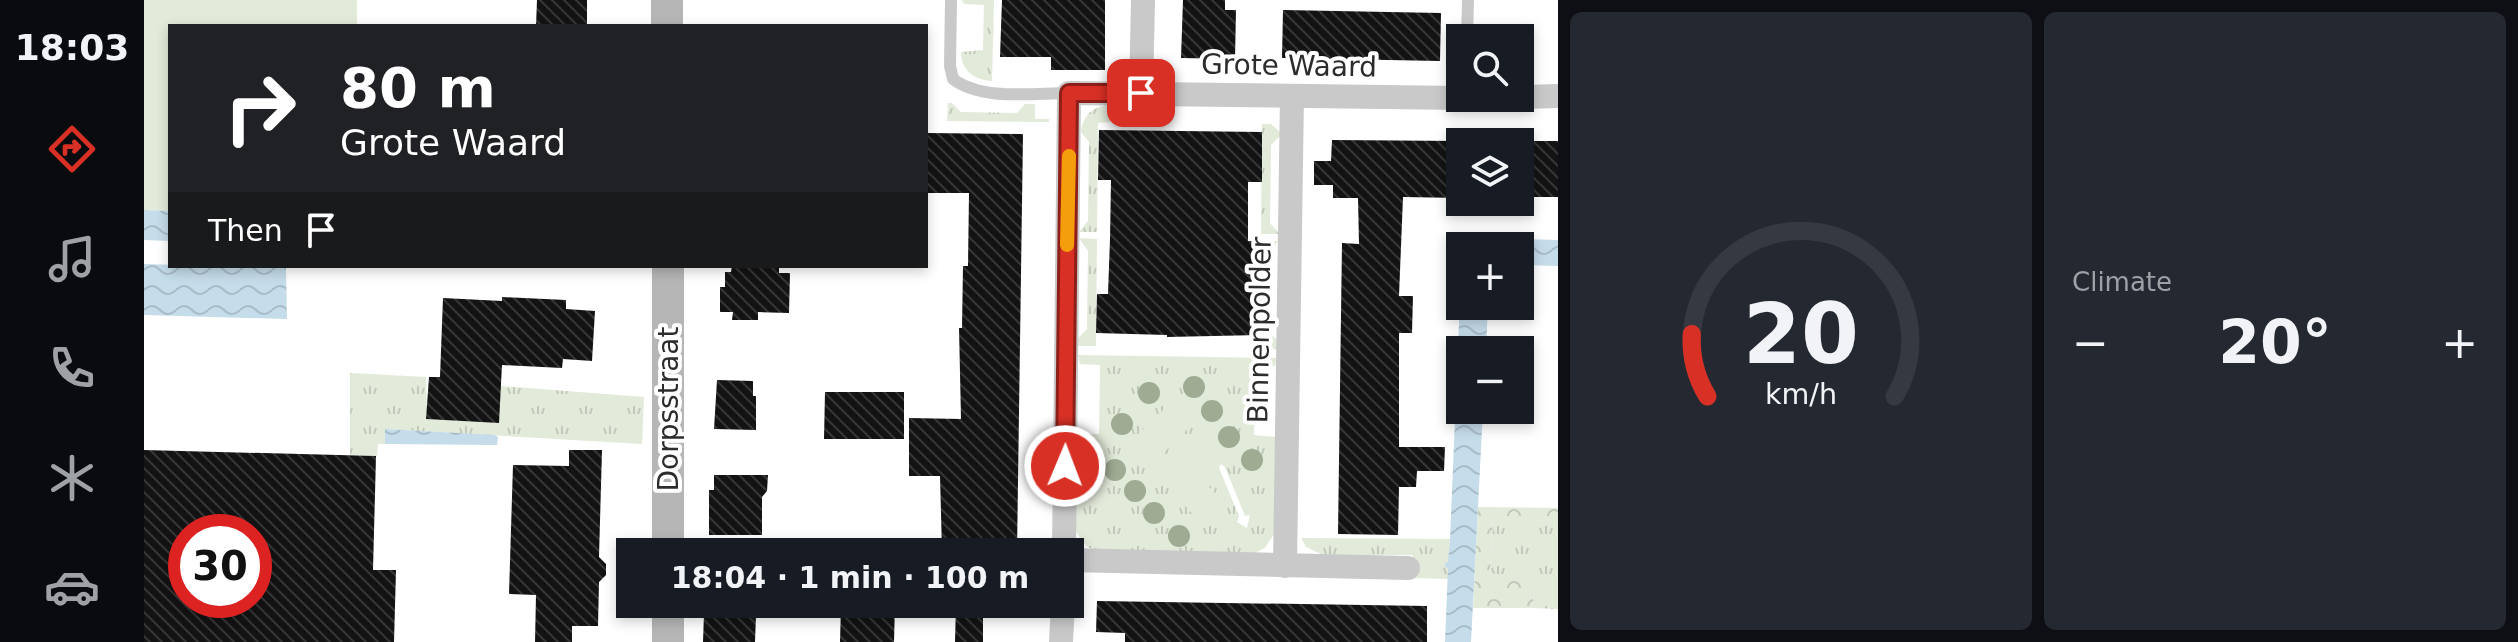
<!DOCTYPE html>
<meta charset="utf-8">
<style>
:root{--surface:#171b24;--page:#242831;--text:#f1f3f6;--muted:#9ea1a6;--line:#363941;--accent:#d93025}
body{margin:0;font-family:"DejaVu Sans",sans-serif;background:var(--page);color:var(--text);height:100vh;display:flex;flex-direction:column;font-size:30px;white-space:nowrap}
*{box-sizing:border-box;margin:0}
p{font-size:26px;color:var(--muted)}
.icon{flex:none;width:44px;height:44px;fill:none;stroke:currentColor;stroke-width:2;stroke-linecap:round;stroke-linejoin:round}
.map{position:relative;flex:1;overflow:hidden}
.side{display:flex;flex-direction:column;gap:12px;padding:12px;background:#0d0f14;width:960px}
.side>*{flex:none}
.banner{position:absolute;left:24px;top:24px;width:760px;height:244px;border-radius:0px;box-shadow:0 4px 12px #0003;background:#202124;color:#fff;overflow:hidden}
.buttons{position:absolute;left:1302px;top:24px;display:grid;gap:16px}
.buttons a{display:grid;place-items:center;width:88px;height:88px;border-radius:0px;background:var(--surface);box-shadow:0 4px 12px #0003;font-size:40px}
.speed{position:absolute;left:24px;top:514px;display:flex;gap:16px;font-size:40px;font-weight:700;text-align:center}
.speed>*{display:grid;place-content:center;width:104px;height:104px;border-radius:50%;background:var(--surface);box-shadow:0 4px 12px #0003;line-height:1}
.speed .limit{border:12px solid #d22;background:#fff;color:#111}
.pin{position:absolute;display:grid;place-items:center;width:68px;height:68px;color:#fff;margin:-34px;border-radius:16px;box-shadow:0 4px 12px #0006}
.me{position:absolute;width:88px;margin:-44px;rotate:1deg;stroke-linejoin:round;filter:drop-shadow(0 0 6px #0008)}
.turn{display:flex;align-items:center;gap:28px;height:168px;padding:0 40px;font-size:36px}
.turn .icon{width:104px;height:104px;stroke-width:2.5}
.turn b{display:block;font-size:56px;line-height:68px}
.then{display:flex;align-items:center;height:76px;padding:0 40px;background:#0003;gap:16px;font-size:30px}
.big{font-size:60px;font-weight:600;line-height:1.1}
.side .widget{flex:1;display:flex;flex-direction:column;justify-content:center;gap:12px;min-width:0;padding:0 28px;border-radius:12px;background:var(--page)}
.side .dial{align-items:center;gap:0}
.dial svg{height:208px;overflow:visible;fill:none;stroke:var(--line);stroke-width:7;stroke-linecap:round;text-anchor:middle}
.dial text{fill:var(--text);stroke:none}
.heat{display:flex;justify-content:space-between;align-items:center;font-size:44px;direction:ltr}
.side .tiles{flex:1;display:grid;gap:12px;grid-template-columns:repeat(2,1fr)}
.trip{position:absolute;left:472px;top:538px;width:468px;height:80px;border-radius:0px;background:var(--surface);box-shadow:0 4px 12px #0003;font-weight:600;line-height:80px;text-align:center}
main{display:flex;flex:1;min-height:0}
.tabs{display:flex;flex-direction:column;width:144px;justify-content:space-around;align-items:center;background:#090b0e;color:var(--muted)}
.tabs .icon{width:56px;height:56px}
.tabs .active{color:var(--accent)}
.tabs b{font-size:36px;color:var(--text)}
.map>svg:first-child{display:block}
.grass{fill:url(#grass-tufts);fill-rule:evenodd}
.forest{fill:url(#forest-crowns)}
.park{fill:#e2ead9}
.water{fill:url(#water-waves)}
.building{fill:url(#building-back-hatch);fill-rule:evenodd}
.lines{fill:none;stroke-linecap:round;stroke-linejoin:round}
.lane{stroke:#c9c9c9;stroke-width:12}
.street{stroke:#c9c9c9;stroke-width:24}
.secondary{stroke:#b6b6b6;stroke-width:32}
.tree{fill:#9fab93}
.route-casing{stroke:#8d1f18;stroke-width:20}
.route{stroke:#d93025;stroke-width:14}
.slow{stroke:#f59e0b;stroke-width:14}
.labels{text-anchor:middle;stroke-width:8;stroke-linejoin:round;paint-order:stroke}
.street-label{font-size:28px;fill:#2c2c2c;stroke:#fff}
</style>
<main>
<nav class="tabs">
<b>18:03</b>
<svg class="icon active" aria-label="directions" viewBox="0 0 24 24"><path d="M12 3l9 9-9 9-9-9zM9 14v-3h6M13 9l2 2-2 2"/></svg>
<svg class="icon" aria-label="music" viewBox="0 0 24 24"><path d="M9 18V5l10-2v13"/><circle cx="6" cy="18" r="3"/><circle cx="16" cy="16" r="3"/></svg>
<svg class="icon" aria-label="phone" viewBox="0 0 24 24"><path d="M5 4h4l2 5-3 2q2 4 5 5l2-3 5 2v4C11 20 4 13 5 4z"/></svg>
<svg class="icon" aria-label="climate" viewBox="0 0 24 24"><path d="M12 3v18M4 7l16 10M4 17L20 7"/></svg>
<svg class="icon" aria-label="car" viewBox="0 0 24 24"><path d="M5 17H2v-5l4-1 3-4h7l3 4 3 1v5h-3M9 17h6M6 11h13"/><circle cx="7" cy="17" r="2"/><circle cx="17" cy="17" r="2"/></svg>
</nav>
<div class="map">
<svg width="1414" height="642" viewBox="0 0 1414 642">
<defs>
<pattern id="grass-tufts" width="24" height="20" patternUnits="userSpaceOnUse" patternTransform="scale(2)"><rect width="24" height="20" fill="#e2ead9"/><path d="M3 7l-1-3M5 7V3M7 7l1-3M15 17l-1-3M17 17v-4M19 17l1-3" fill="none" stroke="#c2c9ba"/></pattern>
<pattern id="forest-crowns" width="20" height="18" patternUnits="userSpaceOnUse" patternTransform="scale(2)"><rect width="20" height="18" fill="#e2ead9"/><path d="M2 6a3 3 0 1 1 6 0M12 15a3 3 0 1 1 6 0" fill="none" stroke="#c2c9ba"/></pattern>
<pattern id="water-waves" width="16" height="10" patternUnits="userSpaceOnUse" patternTransform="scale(2)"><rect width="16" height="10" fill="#c5dcea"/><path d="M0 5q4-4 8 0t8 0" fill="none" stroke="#a9bdc9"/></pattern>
<pattern id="building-back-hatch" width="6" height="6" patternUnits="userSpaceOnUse" patternTransform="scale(2)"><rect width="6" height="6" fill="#131313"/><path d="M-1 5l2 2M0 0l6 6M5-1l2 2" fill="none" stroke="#363636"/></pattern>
</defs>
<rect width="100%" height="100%" fill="#fff"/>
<path class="grass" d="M818,0H850L848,81C830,80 817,70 817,52L839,50L840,5L820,4Z
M804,103H808L817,112L873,113L881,104H891V119H905V122L803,121Z
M966,105V122L954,123L953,232H935L944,221L945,142L937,132C939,115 949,106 966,105Z
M1118,124H1127L1136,132V136L1127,145L1126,223L1135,234H1117Z
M935,238L953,239L952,346H934V338L943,329L944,251Z
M1117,241H1134L1126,252L1125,332L1133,340V349L1116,348Z
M934,355L1133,358L1131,366L1111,367L1110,435L1132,437L1130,534L1121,548L1111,553L947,549L938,542L932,531L933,434H955L956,365L936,364ZM1077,464L1081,467L1101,516L1106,515L1103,528L1093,522L1095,516L1075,468Z
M206,373L282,377L283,419L354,423L357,386L500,397L498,444L241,429V444H234L233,456L206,455Z
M1349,519L1414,521V609L1390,608L1389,591L1346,573Z
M1157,538L1306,539L1304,579L1269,578V555H1179L1162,547Z"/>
<path class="forest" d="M1334,507L1414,508V521L1349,520L1346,573L1379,578L1389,591L1390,608H1329Z"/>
<path class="park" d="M0,0H213V26H26V211L0,210Z
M1031,398L1053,420L1005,467L983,445Z
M1060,427L1079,447L1052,473L1084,507L1062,528L1011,474Z"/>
<path class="water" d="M0,210L26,211V241L0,240Z
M1345,238L1414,240V266L1376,265V246H1335Z
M0,264L142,268L143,319L0,315Z
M1316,299V306H1344L1342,350H1316V410H1339L1327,642H1301L1304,568L1301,567V563L1304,562L1306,539Z
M241,429L351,435L354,437L353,445L241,444Z"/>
<path class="building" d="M393,0H443V26H392Z
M858,0H961V70H907V57H856Z
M1039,0H1081V10H1092L1091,59L1037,58Z
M1139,10L1297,13L1296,61L1138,58Z
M955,130L1118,132V182H1104V241H1110L1108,285H1117L1116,335L1023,337V335L952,333L953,294H964L966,239L967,180H954Z
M782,133L879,134L873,552L798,551L796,476H765V418L817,419L815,328H818L819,266H824L825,193H782Z
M1188,140L1316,141V198L1259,197L1255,296H1269L1268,333H1255V447H1301L1300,471H1273L1272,487H1255L1254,535L1194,534L1198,243L1215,244L1214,198H1189V185H1170V161H1187Z
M1376,141H1414V197H1376Z
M588,266H635V273H646L645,313L614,312V320H588L589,312H576V287H581V272H587Z
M358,297L422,300V309L451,311L448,361L419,359L418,368L358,365L355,423L282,419L285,377H296L299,298L358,301Z
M573,380L609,381V396H612V430L570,429Z
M681,392H760V439H680Z
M0,450L232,456L229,570H252L250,642H0ZM42,532H110V600H42Z
M425,450H458L455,557L462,564V575L455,582L454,626H428V642H391L392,595L365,594L369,465L425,466Z
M570,475H624L623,491L618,497V535H565V490H570Z
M953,601L1283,606V642H981V633L952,632Z
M697,604H751L750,642H696Z
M812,604H839V642H811Z
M560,613L612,615L611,642H559Z"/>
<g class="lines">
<path class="lane" d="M807,0L806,66L809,79C838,101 889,93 925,93
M1323,38L1324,0"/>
<path class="street" d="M997,93L999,0
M1376,97L1414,96
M920,552L925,93L1316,98
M926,560L1264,568
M1141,566L1148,96
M917,642L919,604"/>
<path class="secondary" d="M523,0V26
M524,266V552
M524,604V642"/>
</g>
<g class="tree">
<circle cx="1050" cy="387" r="11"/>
<circle cx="1005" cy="393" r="11"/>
<circle cx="1068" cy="411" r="11"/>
<circle cx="978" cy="424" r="11"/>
<circle cx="1085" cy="437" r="11"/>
<circle cx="1108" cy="460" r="11"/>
<circle cx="971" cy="470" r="11"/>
<circle cx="991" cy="491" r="11"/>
<circle cx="1010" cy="513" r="11"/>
<circle cx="1035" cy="536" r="11"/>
</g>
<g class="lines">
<defs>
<path id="route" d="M921,466L925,93H997"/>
</defs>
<use href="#route" class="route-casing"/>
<use href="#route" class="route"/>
<path class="slow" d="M923,245L925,156"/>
</g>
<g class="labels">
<g class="street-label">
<text transform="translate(1145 65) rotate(1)" y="10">Grote Waard</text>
<text transform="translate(1115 330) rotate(-89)" y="10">Binnenpolder</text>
<text transform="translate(524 409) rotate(-90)" y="10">Dorpsstraat</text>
</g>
</g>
</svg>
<div class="buttons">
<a><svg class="icon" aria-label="search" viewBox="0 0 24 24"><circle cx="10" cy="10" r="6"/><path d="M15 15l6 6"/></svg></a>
<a><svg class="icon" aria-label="layers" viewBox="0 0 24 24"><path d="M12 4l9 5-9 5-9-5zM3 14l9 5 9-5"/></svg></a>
<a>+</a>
<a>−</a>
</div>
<div class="speed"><div class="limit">30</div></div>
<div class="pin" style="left:997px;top:93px;background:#d93025"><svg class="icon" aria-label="arrive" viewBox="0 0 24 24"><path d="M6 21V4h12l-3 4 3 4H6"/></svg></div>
<svg class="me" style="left:921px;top:466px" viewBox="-20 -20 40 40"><circle r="17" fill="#d93025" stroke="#fff" stroke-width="3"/><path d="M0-11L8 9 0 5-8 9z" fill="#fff"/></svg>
<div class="trip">18:04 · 1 min · 100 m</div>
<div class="banner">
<div class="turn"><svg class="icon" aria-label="right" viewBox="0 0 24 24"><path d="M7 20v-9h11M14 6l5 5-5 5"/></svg><div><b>80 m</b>Grote Waard</div></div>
<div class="then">Then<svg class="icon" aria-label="arrive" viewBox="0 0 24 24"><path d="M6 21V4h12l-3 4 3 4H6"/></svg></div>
</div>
</div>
<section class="side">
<div class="tiles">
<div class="widget dial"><svg viewBox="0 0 100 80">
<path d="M14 69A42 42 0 1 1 86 69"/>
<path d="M14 69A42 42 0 0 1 8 45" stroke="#d93025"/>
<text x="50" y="56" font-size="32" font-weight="700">20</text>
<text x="50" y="72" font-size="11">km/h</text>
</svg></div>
<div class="widget"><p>Climate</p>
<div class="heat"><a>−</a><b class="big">20°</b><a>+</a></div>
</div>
</div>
</section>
</main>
